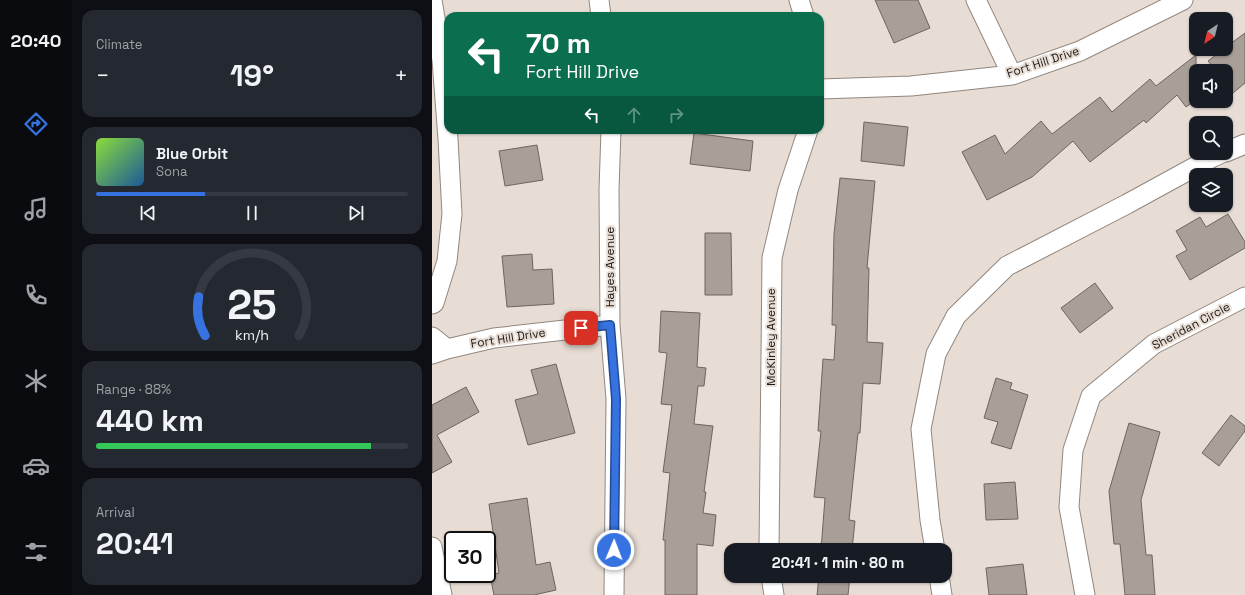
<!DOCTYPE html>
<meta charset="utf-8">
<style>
:root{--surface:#171b24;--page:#242831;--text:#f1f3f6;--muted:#9ea1a6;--line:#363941;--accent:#3673e1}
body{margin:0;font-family:"Space Grotesk",sans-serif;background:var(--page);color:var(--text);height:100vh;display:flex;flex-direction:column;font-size:15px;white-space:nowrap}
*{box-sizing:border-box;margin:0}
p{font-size:13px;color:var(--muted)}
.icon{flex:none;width:22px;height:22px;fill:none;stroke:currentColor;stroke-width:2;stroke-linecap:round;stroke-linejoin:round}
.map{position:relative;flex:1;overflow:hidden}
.panel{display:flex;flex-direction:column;gap:10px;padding:10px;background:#0d0f14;width:360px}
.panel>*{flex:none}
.guide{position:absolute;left:12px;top:12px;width:380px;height:122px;border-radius:12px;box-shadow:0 1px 3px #0004;background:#0b6e4f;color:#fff;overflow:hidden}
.needle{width:26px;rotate:215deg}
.controls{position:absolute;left:757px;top:12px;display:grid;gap:8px}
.controls a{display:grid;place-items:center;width:44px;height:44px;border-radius:8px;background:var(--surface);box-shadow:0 1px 3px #0004;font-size:20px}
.speed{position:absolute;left:12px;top:531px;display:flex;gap:8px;font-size:20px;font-weight:700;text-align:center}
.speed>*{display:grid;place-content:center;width:52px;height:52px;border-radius:50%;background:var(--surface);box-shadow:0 1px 3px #0004;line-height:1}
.speed .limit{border:2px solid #111;border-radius:6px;background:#fff;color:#111}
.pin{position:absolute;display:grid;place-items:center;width:34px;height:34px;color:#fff;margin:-17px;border-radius:8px;box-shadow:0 2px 6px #0006}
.me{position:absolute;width:44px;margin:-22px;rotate:1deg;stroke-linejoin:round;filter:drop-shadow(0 0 3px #0008)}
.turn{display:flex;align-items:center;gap:14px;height:84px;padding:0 16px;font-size:18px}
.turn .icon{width:52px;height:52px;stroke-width:2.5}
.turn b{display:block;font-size:28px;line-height:34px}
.lanes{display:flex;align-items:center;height:38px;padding:0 16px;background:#0003;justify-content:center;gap:20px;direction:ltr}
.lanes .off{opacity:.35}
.big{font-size:30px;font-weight:700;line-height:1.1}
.panel .widget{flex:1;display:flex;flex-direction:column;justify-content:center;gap:6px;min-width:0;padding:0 14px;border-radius:12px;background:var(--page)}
.panel .dial{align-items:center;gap:0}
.dial svg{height:104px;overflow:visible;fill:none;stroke:var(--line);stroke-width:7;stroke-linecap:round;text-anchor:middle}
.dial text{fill:var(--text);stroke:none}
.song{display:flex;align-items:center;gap:12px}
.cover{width:48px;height:48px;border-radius:6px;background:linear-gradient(135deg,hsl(90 70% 55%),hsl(210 70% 35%))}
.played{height:4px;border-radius:2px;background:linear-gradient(90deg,var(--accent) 35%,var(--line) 35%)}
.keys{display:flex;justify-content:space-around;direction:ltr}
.heat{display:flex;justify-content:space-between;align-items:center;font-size:22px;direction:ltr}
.charge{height:6px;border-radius:3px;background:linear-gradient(90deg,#34c759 88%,var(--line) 0)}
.trip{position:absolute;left:292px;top:543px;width:228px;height:40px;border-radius:12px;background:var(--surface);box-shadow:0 1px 3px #0004;font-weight:700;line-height:40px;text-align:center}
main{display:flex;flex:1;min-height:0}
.tab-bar{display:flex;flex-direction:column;width:72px;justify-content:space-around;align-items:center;background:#090b0e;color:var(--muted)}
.tab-bar .icon{width:28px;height:28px}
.tab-bar .selected{color:var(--accent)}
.tab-bar b{font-size:18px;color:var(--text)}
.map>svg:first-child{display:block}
.building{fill:#a89f96;stroke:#6e655d}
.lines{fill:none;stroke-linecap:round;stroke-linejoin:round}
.street-casing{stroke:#91877f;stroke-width:21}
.street{stroke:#fff;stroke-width:19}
.route-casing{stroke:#234b92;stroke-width:10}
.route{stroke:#3673e1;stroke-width:7}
.labels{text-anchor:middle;stroke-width:4;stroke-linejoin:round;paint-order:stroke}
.street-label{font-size:12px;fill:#1d1916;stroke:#e7ddd4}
</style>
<main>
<nav class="tab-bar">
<b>20:40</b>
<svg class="icon selected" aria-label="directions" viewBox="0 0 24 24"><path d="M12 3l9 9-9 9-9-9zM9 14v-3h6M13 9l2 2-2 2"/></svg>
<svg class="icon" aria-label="music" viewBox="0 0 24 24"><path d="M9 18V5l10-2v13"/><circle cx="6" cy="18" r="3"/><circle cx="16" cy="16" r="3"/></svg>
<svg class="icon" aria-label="phone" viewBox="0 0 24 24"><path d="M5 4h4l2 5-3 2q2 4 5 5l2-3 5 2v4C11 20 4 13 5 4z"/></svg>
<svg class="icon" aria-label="climate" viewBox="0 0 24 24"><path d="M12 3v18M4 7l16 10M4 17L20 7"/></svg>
<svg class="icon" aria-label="car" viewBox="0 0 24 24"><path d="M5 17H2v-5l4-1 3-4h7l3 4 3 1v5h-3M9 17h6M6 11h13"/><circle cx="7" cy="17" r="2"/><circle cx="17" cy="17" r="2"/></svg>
<svg class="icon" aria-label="filters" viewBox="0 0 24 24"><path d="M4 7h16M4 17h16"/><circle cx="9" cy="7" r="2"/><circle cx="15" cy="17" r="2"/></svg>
</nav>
<section class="panel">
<div class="widget"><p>Climate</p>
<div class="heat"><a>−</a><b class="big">19°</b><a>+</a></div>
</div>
<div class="widget">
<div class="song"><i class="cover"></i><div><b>Blue Orbit</b><p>Sona</p></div></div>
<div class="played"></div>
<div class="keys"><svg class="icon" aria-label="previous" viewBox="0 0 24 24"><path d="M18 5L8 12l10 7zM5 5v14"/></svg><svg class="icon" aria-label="pause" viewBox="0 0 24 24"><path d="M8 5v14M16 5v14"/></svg><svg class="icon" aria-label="next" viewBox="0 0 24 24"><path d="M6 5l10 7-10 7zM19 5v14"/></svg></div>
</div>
<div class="widget dial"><svg viewBox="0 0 100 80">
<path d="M14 69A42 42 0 1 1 86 69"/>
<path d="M14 69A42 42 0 0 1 9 39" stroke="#3673e1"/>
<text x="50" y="56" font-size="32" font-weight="700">25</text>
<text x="50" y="72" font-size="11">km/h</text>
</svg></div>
<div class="widget"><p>Range · 88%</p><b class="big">440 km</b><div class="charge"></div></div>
<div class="widget"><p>Arrival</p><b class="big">20:41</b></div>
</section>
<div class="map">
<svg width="813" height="595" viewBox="0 0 813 595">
<rect width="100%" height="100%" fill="#e7ddd4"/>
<path class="building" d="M443,0H486L498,28L462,43Z
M813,33V83L801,93L794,84V71H784L776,61L792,49H794V47Z
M764,55V100L754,107L745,95L714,123L712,120L658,162L641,141L600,177L555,200L530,152L563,135L573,154L609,121L620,134L668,97L680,112L718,79L724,86Z
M432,122L476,127L472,166L429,161Z
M262,133L321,141L318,171L258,164Z
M105,145L111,180L73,186L67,151Z
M408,178L443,181L435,268H437L435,342L451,343L448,384L431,383L428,433H426L417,520L423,521L420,550H389L393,498L382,497L389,431H386L391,359L402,360L404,325H400L402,234Z
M796,214L813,242V248L758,280L744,256L755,250L744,231L768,217L774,227Z
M273,233H299L300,295H273Z
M100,254L101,270L120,269L122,304L75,307L70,256Z
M663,283L681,308L648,333L629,308Z
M229,311L268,313L265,367L274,368L272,386H266L262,424L281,426L272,492H274L271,513L284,515L281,546L265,544V595H233V540H231L238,473L231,472L240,405L229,404L235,353L227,352Z
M124,364L143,433L96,445L83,400L106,394L99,370Z
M564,378L580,383L578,389L596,395L579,449L559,443L566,422L552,418Z
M34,387L47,412L5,435L20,462L0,473V405Z
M799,415L813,426V431L787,466L770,453Z
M697,423L728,432L709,500L714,555H720L723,595H693L688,544H682L677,491Z
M583,482L586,519L554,520L552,484Z
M95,498L104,565L118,562L124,590L102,595H62L58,575L67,573L57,504Z
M591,564L595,595H557L554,568Z
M387,576H418L416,595H385Z"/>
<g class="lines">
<defs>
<path id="street" d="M167,0L169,16
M367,0L372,16
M544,0L580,75
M388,89L479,86L580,75L648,51L751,0
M179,130L177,190L178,325L184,399L182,595
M794,152L813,144
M0,304L2,303L15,261L20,214L16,139L10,60L0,0
M0,337L15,349
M0,354L15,349L62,338L178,325
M0,547L10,595
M337,550L340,258L356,190L376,130
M503,550L498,520L489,429L504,354L524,316L575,266L695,204L781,157L790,153
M339,576L342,595
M507,576L510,595
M653,595L637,507L641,450L659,396L722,344L813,297"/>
</defs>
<use href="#street" class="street-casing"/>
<use href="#street" class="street"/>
</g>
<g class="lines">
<defs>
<path id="route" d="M149,328L178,325L184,399L182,550"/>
</defs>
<use href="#route" class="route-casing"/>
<use href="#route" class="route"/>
</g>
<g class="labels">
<g class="street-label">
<text transform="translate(611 62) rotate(-18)" y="4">Fort Hill Drive</text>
<text transform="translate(178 267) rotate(-90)" y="4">Hayes Avenue</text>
<text transform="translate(759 326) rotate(-28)" y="4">Sheridan Circle</text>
<text transform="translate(339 337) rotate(-90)" y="4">McKinley Avenue</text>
<text transform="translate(76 338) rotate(-9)" y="4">Fort Hill Drive</text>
</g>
</g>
</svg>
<div class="controls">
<a><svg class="needle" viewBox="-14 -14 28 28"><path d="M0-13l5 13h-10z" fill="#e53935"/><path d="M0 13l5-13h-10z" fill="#9ea1a6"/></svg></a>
<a><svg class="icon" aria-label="sound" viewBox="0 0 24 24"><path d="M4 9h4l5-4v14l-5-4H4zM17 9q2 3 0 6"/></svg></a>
<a><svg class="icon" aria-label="search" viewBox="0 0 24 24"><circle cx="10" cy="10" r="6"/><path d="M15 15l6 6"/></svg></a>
<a><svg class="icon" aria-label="layers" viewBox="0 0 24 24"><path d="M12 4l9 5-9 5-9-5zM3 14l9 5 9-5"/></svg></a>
</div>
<div class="speed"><div class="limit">30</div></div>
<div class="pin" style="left:149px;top:328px;background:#d93025"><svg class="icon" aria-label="arrive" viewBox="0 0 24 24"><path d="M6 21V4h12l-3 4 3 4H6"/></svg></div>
<svg class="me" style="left:182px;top:550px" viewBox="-20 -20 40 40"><circle r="17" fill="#3673e1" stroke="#fff" stroke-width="3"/><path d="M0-11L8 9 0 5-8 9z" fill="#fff"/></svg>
<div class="trip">20:41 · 1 min · 80 m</div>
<div class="guide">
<div class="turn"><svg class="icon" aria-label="left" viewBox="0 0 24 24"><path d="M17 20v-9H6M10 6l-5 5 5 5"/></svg><div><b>70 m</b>Fort Hill Drive</div></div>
<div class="lanes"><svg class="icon" aria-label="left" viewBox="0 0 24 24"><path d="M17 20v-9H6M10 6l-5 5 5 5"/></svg><svg class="icon off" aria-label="ahead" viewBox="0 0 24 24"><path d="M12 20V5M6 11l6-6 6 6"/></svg><svg class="icon off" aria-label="right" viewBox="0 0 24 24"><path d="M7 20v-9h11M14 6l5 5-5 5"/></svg></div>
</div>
</div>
</main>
